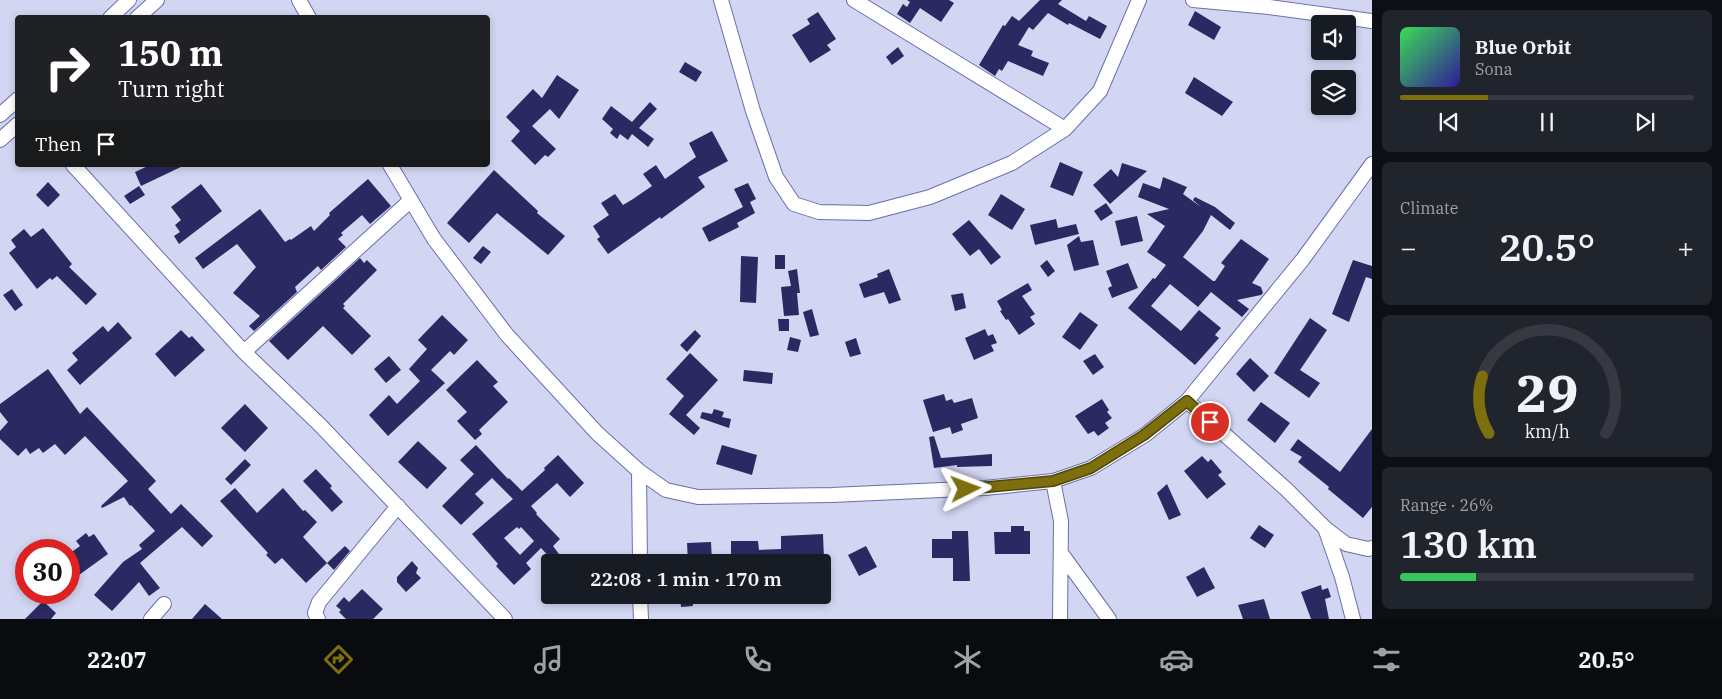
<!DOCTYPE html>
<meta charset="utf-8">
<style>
:root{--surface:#171b24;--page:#20242c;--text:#f1f3f6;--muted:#9ea1a6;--line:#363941;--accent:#7d6f0d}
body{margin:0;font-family:"IBM Plex Serif",serif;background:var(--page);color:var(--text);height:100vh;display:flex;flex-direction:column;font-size:19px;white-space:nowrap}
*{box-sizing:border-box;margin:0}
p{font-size:16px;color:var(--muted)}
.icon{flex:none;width:28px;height:28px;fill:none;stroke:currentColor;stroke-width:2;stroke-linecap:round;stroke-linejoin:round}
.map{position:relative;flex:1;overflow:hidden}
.details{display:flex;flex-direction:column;gap:10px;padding:10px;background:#0d0f14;width:350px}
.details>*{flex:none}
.guide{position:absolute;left:15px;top:15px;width:475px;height:152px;border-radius:5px;box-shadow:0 2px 8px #0003;background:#202124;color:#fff;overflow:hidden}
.controls{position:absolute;left:1311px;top:15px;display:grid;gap:10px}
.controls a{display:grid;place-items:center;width:45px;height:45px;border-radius:5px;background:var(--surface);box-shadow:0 2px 8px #0003;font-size:25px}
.speed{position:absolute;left:15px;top:539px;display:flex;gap:10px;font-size:25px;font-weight:700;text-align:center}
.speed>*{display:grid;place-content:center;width:65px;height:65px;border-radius:50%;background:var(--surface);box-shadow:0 2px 8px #0003;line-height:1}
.speed .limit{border:8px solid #d22;background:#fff;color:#111}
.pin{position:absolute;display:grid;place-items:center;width:42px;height:42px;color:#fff;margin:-21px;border:2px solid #fff;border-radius:50%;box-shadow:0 1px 5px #0007}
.me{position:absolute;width:55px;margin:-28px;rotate:87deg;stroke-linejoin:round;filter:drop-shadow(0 0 4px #0008)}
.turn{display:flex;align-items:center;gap:18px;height:105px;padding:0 20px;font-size:22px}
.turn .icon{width:65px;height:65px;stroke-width:2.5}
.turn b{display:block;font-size:35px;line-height:42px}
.then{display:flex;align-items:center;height:48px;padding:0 20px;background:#0003;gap:10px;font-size:19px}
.big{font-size:38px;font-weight:600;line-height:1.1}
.details .widget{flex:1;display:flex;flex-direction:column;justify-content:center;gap:8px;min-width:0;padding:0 18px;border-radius:8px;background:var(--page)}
.details .dial{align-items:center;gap:0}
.dial svg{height:130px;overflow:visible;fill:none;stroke:var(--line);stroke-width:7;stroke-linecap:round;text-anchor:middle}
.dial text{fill:var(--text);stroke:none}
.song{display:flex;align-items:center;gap:15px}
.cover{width:60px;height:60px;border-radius:8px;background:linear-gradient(135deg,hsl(130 70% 55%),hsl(250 70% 35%))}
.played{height:5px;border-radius:2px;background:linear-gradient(90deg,var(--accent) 30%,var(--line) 30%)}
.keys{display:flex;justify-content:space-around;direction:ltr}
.heat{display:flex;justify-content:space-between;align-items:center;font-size:28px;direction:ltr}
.charge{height:8px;border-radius:4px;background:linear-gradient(90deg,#34c759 26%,var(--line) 0)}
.trip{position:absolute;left:541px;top:554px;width:290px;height:50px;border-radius:5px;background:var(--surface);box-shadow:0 2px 8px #0003;font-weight:600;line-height:50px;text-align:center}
.dock{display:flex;height:80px;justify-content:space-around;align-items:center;background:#090b0e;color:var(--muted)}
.dock .icon{width:35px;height:35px}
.dock .active{color:var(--accent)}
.dock b{font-size:22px;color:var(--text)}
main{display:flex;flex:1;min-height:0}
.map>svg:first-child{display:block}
.building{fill:#2b2961;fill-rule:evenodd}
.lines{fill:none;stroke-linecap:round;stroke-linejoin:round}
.minor-casing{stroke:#6b6ead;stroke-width:16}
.minor{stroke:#fff;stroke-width:14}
.route-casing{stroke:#514808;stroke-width:12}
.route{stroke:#7d6f0d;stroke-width:9}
</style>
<main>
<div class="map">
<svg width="1372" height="619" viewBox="0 0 1372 619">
<rect width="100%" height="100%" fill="#d3d6f2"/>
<path class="building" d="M907,0H949L954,3L941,22L920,8L910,23L897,14L903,4L907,7L910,2Z
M1040,0H1062L1058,4L1086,21L1089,16L1107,26L1100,39L1069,23L1068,25L1048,13L1033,30L1029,27L1018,45L1033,51L1031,56L1049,63L1043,76L1008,61L1002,71L999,69L995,76L979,65L1003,25L1005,26L1012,16L1019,21Z
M1195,11L1221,27L1214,40L1188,25Z
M818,12L836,39L827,45L831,50L810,63L792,35L810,24L807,19Z
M898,47L904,56L892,65L886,57Z
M685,62L702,72L696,82L679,72Z
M557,75L579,90L559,119L550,109L532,126L556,149L548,157L545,155L535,165L511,141L520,131L506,117L533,89L542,98Z
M1194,77L1233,102L1222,116L1185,93Z
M650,102L657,109L639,128L654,139L648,147L632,134L628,140L620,134L617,139L610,133L613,129L602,119L611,106L632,122Z
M712,131L728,161L698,177L705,187L661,219L660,217L608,254L597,239L600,237L593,226L609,215L601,203L615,194L623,205L633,199L652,186L643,174L656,165L665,179L696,157L689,143Z
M1060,162L1083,172L1073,196L1050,187Z
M1122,163L1147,171L1110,204L1093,185L1111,169L1118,177Z
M150,165H185L141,186L135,172Z
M494,170L538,211L537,213L565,236L548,255L497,213L469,243L447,223Z
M1163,177L1187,187L1183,194L1201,207L1193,200L1195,197L1215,207L1235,223L1230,230L1211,215L1203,231L1183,257L1213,281H1215L1225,266L1221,263L1241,239L1269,259L1252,283L1261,287L1263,293L1261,295L1237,300L1249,309L1242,317L1211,292L1198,307L1170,284L1151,306L1181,331L1199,310L1221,328L1215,335L1219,338L1195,365L1128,308L1153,278L1155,279L1166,265L1147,252L1165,226L1147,214L1169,209L1138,197L1143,183L1160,189Z
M368,179L391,206L370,224L362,215L341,233L343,235L338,239L346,247L321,270L318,266L295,287L297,292L254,331L249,326L260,316L233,293L256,267L237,244L203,269L195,258L260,209L285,242L290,239L291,240L311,226L314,231L330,215L329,213Z
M48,182L60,195L48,207L36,195Z
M748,183L756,199L750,202L755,213L737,223L739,227L709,242L702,228L743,207L734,189Z
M201,184L222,211L179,244L174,236L180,232L175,225L181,220L171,207Z
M139,186L145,195L130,204L124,196Z
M1001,194L1025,209L1012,230L988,215Z
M1106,203L1113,213L1101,221L1094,211Z
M1137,216L1143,241L1121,246L1115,221Z
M1056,219L1058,228L1076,224L1079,234L1035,245L1030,225Z
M969,220L1001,257L991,265L979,249L970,256L952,234Z
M43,228L72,264L69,267L97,294L86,305L57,276L52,280L50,278L37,289L9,253L16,247L11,240L24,229L31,237Z
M1079,236L1081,242L1093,240L1099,265L1074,271L1067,245Z
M483,246L491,252L481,264L473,258Z
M775,255H785V269H775Z
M741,256L758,257L756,303L740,302Z
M360,258L364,263L367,260L377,270L343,304L345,306L343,308L371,336L352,355L323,326L288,360L269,341Z
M1047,260L1055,271L1048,277L1040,266Z
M1353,260L1372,266V279L1366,277L1349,322L1332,314Z
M1128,263L1138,288L1112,298L1108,288L1112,286L1106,271Z
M797,269L800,293H797L799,315L784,316L781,287L791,286L788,271Z
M889,269L901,300L889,304L884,292L864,298L859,284L878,277L877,274Z
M1028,283L1032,290L1022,296L1035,314L1030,317L1035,324L1019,335L1008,319L1006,320L1000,311L1002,310L997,301Z
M12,289L23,305L15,311L3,295Z
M963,293L966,308L955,311L951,295Z
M812,309L819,335L810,337L803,312Z
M1080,312L1098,325L1080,350L1062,337Z
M442,315L468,340L454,355L450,351L431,370L445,383L388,436L369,415L389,395L397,404L420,381L409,369L427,349L418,340Z
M1310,318L1327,330L1300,370L1320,383L1309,398L1274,373Z
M778,319H789V331H779Z
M118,322L132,338L80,385L67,370L78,360L72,353L103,326L108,332Z
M985,329L988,336L993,334L997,343L991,345L994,351L974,360L965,338Z
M181,330L189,338L192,336L205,350L175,377L155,354Z
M695,330L701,336L687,352L680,345Z
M790,337L801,340L798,352L787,350Z
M856,338L861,354L850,357L845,342Z
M690,353L718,380L686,415L700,428L694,435L669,414L684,396L666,379Z
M1095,354L1104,367L1093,375L1083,361Z
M389,356L401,370L386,383L374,369Z
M1250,358L1269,376L1254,392L1236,374Z
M477,360L498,382L493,386L508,402L479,430L482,434L475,440L457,421L467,412L446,390Z
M48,369L80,414L87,407L156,481L148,489L171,514L181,504L213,536L202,547L182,527L140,563L160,588L149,596L139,582L112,611L94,595L123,562L142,549L139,545L155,531L131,505L130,506L124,497L102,508L101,506L128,481L85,436L65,455L55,444L43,453L39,448L30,454L26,448L18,456L0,439V431L8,422L0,412V404Z
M744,370L773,373L772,384L743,381Z
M944,394L946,401L952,399L954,403L972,398L978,418L961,424L963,430L952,434L950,427L933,432L923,400Z
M1102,399L1109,410L1107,412L1112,418L1105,423L1109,428L1098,436L1094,431L1088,434L1075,416Z
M1261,402L1290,423L1275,443L1247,420Z
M245,404L268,428L245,452L221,428Z
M714,409L724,412L722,417L731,419L729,428L700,418L702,412L712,414Z
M1372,429V507L1363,518L1328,489L1329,487L1298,462L1302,457L1290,450L1298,439L1340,472Z
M934,436L941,458L992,454V466L957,467V465L934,468L929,437Z
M418,441L447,468L427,489L398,462Z
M476,445L508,479L509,478L522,491L545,470L544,468L558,455L584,483L570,497L557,483L531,506L537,513L536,514L560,539L553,546L565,562H554L541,548L526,563L531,569L514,585L496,566L498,564L472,534L513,499L492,478L475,494L484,503L461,525L442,506L474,474L460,460ZM517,527L519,529L521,527L534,541L520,555L504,538Z
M722,445L757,455L752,475L716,464Z
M1202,456L1208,462L1211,459L1222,472L1218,475L1226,484L1207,499L1184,471Z
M245,459L251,465L231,485L225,479Z
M316,469L332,486L330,488L343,502L332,512L303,481Z
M1167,484L1181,515L1169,520L1157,493Z
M235,488L257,513L283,488L303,511L305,510L317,522L303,537L327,563L306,583L282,558L275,564L266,555L268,553L220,501Z
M1259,525L1274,535L1265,548L1250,538Z
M1011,526H1024V531H1030V554H995L994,532H1011Z
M952,531H968L970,581H953V558H932V539H952Z
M86,533L89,537L94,534L108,554L79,575L69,561V554L80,546L76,541Z
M823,534L824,559L768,562H731V541H758L759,550L781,549V536Z
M711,542L712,562H688L687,543Z
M345,546L350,551L334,570L327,563Z
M866,546L877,567L859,576L848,555Z
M412,561L418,568L416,573L421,578L406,592L397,582V577Z
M1204,567L1215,588L1197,597L1186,577Z
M1321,585L1322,590L1328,588L1331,597L1325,599L1329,619H1311L1301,592Z
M362,589L383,609L373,619H346L339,612L341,610L336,606L344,597L349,602Z
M692,596L693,606L681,607L680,597Z
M1264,599L1270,619H1243L1238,605Z
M43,601L56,613L51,619H25Z
M205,604L222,619H192Z"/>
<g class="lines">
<defs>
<path id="minor" d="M299,0L309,18
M721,0L753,111L776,177L794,204L819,212L869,213L930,197L1012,163L1065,129L1100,91L1139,0
M854,0L1065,129
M1193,0L1269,7L1372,21
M110,18L129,0
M137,18L157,0
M0,115L18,99
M0,140L18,124
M73,165L244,352L320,425L505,619
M390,165L434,239L507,335L597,433L639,471L666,490L698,497L832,495L985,488L1053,481L1091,468L1145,435L1187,401L1303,259L1372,164
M244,352L411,200
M1187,401L1286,489L1325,528L1346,544L1368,549L1372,548
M639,471L640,562
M1053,481L1061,521L1060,619
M1325,528L1342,577L1353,619
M1061,553L1109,619
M640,595L641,619
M151,619L164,604
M318,619L315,613L319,602L398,506"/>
</defs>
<use href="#minor" class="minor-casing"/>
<use href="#minor" class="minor"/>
</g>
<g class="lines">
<defs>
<path id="route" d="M966,489L1053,481L1091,468L1144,435L1187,401L1210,422"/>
</defs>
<use href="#route" class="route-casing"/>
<use href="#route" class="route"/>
</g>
</svg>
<div class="controls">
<a><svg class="icon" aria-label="sound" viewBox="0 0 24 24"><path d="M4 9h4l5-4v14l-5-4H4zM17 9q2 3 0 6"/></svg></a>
<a><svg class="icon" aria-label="layers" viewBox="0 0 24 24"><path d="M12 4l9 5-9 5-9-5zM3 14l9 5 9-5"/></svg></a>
</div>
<div class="speed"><div class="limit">30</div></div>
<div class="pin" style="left:1210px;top:422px;background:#d93025"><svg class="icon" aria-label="arrive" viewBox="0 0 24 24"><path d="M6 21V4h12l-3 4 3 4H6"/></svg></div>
<svg class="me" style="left:966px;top:489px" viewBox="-20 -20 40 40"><path d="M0-17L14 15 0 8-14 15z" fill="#7d6f0d" stroke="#fff" stroke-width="4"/></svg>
<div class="trip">22:08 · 1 min · 170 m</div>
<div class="guide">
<div class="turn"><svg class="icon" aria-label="right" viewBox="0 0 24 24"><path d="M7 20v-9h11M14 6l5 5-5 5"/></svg><div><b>150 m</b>Turn right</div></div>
<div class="then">Then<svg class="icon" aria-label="arrive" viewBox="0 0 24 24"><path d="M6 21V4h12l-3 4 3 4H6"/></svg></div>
</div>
</div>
<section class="details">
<div class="widget">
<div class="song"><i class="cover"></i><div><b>Blue Orbit</b><p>Sona</p></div></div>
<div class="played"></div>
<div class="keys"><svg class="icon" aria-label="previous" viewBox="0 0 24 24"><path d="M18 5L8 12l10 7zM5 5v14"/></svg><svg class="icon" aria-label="pause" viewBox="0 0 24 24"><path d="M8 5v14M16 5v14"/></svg><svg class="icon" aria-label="next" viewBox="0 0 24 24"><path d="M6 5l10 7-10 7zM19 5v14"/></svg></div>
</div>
<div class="widget"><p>Climate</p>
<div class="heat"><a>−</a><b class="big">20.5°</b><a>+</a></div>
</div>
<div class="widget dial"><svg viewBox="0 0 100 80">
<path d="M14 69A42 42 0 1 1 86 69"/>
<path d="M14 69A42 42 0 0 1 10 34" stroke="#7d6f0d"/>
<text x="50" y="56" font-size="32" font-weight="700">29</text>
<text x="50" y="72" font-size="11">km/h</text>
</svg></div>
<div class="widget"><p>Range · 26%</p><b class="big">130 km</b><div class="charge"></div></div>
</section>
</main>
<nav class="dock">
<b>22:07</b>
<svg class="icon active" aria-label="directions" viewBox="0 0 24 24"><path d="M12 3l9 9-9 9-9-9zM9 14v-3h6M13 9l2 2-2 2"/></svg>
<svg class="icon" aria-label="music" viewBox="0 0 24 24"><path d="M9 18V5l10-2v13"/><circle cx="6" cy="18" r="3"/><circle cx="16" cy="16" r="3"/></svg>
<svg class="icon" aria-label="phone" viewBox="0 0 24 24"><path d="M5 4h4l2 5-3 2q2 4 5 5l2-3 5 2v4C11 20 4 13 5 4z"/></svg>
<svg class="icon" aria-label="climate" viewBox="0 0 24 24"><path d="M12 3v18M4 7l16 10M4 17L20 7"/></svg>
<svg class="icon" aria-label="car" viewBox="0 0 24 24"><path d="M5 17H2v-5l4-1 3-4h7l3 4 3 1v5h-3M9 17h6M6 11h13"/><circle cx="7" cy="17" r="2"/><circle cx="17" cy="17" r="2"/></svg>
<svg class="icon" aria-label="filters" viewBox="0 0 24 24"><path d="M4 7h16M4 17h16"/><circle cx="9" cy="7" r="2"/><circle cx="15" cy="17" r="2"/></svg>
<b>20.5°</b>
</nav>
